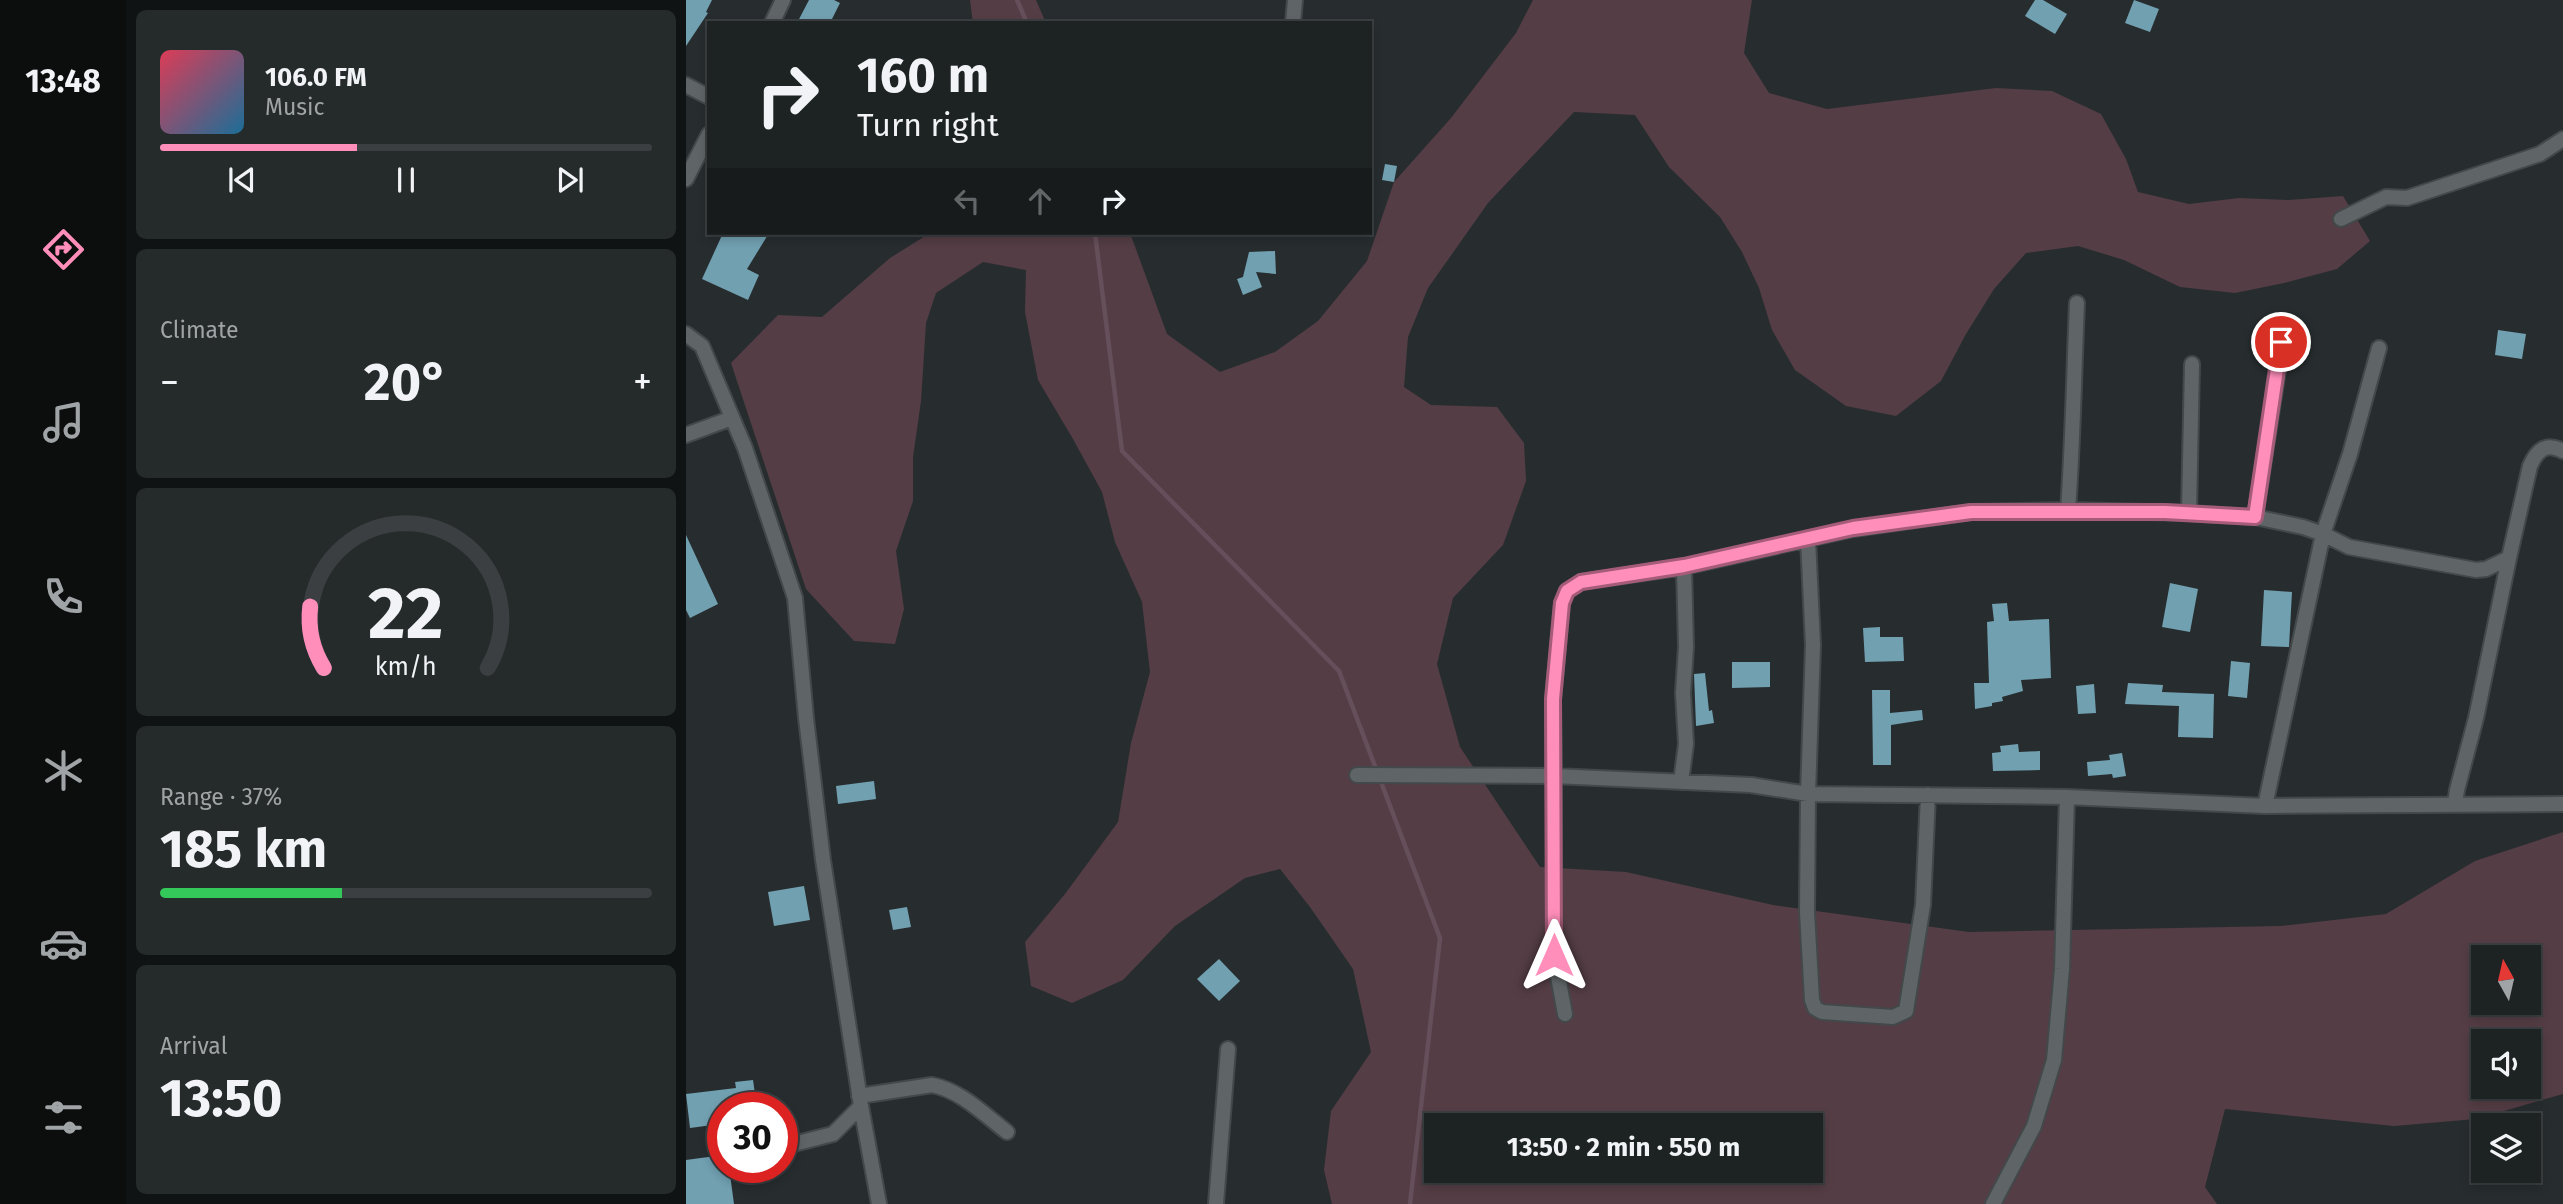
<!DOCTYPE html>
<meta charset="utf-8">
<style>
:root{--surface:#1d2223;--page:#252a2b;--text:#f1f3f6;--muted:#a0a4a6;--line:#3b3f41;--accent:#ff8eba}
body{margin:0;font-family:"Fira Sans",sans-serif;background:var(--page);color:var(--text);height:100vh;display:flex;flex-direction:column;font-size:26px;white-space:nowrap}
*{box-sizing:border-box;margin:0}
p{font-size:23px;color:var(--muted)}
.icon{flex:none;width:38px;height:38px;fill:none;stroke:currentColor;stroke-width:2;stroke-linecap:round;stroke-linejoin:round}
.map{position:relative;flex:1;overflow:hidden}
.details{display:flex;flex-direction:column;gap:10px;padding:10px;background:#101313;width:560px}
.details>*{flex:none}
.banner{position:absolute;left:21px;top:21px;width:665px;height:214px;border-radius:0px;box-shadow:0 4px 10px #0003,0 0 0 2px var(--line);background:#1d2223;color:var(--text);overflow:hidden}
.needle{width:46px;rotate:352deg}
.controls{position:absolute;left:1785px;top:945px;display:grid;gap:14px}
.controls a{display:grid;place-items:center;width:70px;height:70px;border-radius:0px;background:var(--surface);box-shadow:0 4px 10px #0003,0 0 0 2px var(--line);font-size:35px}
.speed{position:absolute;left:21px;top:1092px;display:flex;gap:14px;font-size:35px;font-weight:700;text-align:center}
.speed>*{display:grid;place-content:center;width:91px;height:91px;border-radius:50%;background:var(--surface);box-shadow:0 4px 10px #0003,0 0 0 2px var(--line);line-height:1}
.speed .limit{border:10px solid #d22;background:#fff;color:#111}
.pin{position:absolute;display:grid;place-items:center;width:60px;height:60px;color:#fff;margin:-30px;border:4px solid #fff;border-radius:50%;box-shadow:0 2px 7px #0007}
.me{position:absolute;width:77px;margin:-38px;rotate:0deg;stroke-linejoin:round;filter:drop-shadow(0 0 5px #0008)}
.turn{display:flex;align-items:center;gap:24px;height:147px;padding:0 35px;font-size:32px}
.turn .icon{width:91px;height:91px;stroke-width:2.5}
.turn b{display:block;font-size:49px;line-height:60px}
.lanes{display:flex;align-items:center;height:66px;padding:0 35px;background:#0003;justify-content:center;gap:35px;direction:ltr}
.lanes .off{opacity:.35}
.big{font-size:52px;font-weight:700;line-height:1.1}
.details .tile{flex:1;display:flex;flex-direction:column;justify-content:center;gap:10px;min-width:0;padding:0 24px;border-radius:10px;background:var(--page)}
.details .dial{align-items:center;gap:0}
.dial svg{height:182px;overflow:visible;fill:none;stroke:var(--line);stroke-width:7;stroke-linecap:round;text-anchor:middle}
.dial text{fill:var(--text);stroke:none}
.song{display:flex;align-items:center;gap:21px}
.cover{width:84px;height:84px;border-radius:10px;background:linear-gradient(135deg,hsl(350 70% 55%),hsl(200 70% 35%))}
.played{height:7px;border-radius:4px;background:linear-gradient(90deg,var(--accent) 40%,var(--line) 40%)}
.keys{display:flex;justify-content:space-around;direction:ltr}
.heat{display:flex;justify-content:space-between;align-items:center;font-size:38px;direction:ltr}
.charge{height:10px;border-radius:5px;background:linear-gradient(90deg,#34c759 37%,var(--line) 0)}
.trip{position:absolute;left:738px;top:1113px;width:399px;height:70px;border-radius:0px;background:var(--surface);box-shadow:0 4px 10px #0003,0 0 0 2px var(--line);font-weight:700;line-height:70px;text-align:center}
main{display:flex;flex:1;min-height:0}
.tab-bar{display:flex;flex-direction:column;width:126px;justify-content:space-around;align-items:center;background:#0c0e0e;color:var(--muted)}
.tab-bar .icon{width:49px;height:49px}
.tab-bar .current{color:var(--accent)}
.tab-bar b{font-size:32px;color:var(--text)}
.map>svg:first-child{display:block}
.green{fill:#543d45;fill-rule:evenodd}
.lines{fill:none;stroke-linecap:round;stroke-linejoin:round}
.stream{stroke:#654f5a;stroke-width:4.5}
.building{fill:#71a0b1}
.minor-casing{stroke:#43484a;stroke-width:18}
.minor{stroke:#5f6567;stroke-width:14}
.route-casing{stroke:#a65c79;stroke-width:18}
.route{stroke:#ff8eba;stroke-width:12}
</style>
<main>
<nav class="tab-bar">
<b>13:48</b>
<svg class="icon current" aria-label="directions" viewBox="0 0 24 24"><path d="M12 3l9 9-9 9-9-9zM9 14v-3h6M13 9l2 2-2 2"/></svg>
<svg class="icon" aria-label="music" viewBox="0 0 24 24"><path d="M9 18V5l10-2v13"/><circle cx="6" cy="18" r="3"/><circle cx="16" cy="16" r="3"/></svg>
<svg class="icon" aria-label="phone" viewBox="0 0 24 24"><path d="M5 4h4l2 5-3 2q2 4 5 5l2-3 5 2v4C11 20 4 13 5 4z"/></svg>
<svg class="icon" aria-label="climate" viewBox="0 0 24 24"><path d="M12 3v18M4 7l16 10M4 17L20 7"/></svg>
<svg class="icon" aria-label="car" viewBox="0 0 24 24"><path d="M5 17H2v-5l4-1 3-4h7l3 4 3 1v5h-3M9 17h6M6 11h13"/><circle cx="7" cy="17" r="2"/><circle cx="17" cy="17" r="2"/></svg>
<svg class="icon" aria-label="filters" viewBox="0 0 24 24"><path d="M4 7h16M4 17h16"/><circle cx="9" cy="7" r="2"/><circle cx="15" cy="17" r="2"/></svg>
</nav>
<section class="details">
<div class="tile">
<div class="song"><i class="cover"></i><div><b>106.0 FM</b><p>Music</p></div></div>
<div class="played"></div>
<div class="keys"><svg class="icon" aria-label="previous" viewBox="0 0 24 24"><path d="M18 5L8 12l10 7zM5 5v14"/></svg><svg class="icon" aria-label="pause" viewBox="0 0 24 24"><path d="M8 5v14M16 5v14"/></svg><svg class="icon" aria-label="next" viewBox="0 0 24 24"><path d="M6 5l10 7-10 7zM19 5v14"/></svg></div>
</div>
<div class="tile"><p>Climate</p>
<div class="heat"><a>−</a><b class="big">20°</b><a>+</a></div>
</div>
<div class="tile dial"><svg viewBox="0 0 100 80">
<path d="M14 69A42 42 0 1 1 86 69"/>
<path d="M14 69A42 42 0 0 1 8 42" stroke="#ff8eba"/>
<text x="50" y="56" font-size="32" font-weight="700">22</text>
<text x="50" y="72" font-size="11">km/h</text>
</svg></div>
<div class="tile"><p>Range · 37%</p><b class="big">185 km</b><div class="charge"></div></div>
<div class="tile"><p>Arrival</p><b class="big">13:50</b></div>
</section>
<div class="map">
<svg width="1877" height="1204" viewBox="0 0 1877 1204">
<rect width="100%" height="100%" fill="#272d2f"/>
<path class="green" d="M284,0H350L360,23H287Z
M847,0H1066L1058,53L1083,93L1141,109L1310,88L1366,91L1415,114L1440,159L1452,192L1503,204L1553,198L1603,200L1657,196L1684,241L1651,269L1598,283L1549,293L1494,287L1438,260L1392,246L1340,253L1308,289L1280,334L1255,381L1210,416L1160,406L1109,370L1086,330L1073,288L1056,252L1034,217L983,167L949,115L888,112L802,203L742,288L722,337L718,387L745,405L811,407L838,443L840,481L817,545L767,598L751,664L774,747L854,867L940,872L1087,905L1283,932L1595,926L1700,914L1789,861L1877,832V1094L1790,1119L1708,1126L1539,1109L1519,1187L1531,1204H646L638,1170L645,1111L685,1052L667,969L624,907L594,869L559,878L489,926L437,980L386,1003L345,986L339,942L379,894L432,822L445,743L464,672L456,602L429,542L416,492L387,439L352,380L339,312L340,270L297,262L250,293L240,323L235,401L227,457V501L210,551L218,609L209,644L168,641L120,589L45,363L92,315L136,317L204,258L244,233H444L481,334L534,372L589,352L632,321L681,261L708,182L765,118L830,33ZM1797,957H1843V1003H1797ZM1797,1041H1843V1087H1797ZM751,1125H1125V1171H751Z"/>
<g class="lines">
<path class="stream" d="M331,0L341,23
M409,233L436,451L653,671L754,938L724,1204"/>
</g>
<path class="building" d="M0,0H26L20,12L22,13L0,46Z
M123,0H148L154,3L144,23H111Z
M1349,0H1357L1381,14L1369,34L1339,16Z
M1448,0L1473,9L1464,32L1439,23Z
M699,164L711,166L708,182L696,180Z
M37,233H83L61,269L73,275L62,300L16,279Z
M589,251L590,274L570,272L576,287L557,295L551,279L557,277L563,252Z
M1812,330L1840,334L1836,359L1809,355Z
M0,535L32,604L4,618L0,610Z
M1484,583L1512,589L1504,632L1476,627Z
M1578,590L1606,592L1603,647L1575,646Z
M1321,603L1323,621L1363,619L1365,678L1335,680L1337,691L1316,697L1317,701L1306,703V706L1289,709L1288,683H1303L1301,622L1308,621L1306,604Z
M1194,627V637H1217L1218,661L1179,662L1177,628Z
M1545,661L1564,663L1561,698L1542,696Z
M1046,662H1084V687L1046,688Z
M1019,673L1023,711L1026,710L1028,723L1010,726L1008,674Z
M1442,683L1477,685L1476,692L1528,694L1527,738L1492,737L1493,706L1439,704Z
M1408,684L1410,713L1392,714L1390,686Z
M1186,690H1204V713L1236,710L1237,720L1205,725V765H1187Z
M1332,744L1333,752L1354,751V770L1307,771L1306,753L1315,752L1314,746Z
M1436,753L1440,776L1427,778L1426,774L1402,776L1401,762L1424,760L1423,755Z
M188,781L190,799L152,804L150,786Z
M118,886L124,920L88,926L82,892Z
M221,907L225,927L207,930L203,910Z
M533,959L554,981L533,1001L511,979Z
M67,1080L71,1108H32L34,1124L4,1128L0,1094L50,1088L49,1082Z
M37,1155V1167H43L48,1204H0V1160Z"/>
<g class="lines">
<defs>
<path id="minor" d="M86,23L97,0
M607,23L609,0
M0,85L23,97
M0,179L23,134
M1655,219L1700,197L1721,198L1854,154L1877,139
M1391,303C1388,372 1387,441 1382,510L1503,513
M0,334L16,346L59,448L109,598L120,718L137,860L175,1106L193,1204
M1693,348L1664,454L1637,534L1663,547L1790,570L1800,569L1823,558L1844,466C1851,450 1860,442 1877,451
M1506,364L1503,513L1569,517
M0,435L46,418
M1382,510L1285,512L1167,529L998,567L895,582L881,591L876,603L867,700L868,776L1065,785L1122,794L1381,797L1579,806L1877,804
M1122,539L1127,645L1122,794L1121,912L1126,1000L1129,1008L1136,1012L1207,1017L1220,1011L1237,905L1242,795
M671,775L868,776V955L879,1014
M995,782L1000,744L997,693L1000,647L998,567
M1769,804L1771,790L1790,718L1823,558
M1579,806L1637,534L1617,527L1569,517L1594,357L1597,326
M173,1096L246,1085C274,1090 299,1115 321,1132
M96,1147L147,1134L175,1106
M530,1204L542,1049
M1307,1204L1348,1126L1368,1060L1376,969L1381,797"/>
</defs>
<use href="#minor" class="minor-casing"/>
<use href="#minor" class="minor"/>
</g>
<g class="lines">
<defs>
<path id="route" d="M868,955L867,699L876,603L881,591L895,582L998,566L1167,528L1285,512H1479L1569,517L1595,342"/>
</defs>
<use href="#route" class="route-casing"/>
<use href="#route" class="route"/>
</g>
</svg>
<div class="controls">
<a><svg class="needle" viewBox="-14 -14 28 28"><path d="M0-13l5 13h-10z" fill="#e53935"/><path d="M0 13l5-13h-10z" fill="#a0a4a6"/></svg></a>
<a><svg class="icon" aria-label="sound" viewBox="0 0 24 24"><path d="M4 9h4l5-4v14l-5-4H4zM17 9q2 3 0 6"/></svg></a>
<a><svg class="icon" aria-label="layers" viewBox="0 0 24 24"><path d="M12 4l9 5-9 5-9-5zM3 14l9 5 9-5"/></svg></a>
</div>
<div class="speed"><div class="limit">30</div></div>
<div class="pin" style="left:1595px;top:342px;background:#d93025"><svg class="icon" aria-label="arrive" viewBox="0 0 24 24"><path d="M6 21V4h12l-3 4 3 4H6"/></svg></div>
<svg class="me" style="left:868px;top:955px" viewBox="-20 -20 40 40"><path d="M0-17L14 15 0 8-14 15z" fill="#ff8eba" stroke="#fff" stroke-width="4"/></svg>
<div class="trip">13:50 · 2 min · 550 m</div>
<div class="banner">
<div class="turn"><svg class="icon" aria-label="right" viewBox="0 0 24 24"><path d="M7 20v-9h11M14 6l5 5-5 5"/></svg><div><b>160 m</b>Turn right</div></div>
<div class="lanes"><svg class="icon off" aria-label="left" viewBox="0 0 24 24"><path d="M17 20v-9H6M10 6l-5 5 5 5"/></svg><svg class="icon off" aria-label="ahead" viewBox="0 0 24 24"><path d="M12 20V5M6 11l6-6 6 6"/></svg><svg class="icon" aria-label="right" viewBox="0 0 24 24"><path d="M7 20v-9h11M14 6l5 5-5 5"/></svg></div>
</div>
</div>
</main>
